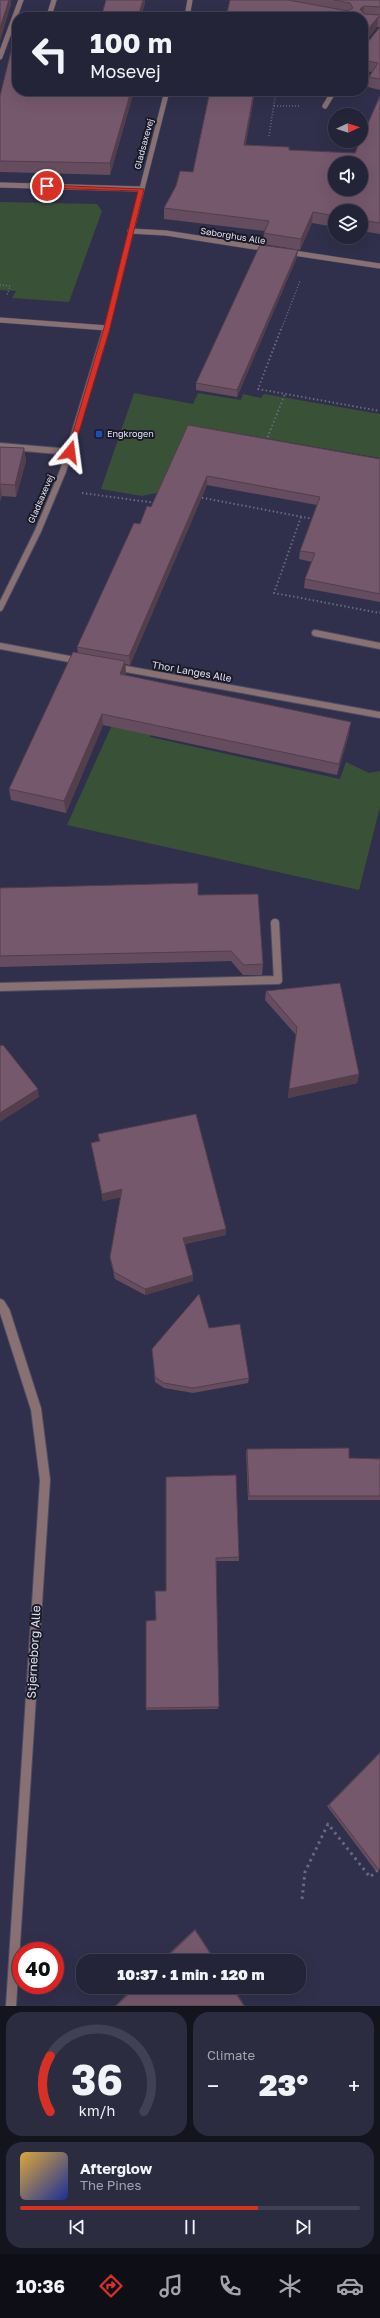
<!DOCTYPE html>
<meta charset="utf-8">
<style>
:root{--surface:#242439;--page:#2c2c41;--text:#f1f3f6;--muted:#a3a4ae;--line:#414153;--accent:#d93025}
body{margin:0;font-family:"Golos Text",sans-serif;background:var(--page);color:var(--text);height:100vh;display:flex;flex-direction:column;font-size:15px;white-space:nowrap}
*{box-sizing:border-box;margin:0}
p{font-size:13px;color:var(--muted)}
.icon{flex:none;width:22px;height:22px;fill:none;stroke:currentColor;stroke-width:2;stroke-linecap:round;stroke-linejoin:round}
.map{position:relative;height:2006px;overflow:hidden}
.sheet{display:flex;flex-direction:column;gap:6px;padding:6px;background:#14141f;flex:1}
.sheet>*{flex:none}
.top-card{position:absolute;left:12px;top:12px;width:356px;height:84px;border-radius:16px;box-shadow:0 4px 16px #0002,0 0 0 1px var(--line);background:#242439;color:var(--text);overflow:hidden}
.needle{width:26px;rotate:86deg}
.buttons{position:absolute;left:328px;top:108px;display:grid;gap:8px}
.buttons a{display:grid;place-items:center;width:40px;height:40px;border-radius:50%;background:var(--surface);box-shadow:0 4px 16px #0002,0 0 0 1px var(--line);font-size:20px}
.speed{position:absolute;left:12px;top:1942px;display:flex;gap:8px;font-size:20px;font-weight:700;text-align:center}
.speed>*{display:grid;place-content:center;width:52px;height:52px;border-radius:50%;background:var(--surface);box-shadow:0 4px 16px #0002,0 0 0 1px var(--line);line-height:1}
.speed .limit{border:6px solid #d22;background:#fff;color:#111}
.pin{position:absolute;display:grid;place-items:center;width:34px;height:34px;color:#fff;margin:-17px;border:2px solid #fff;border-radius:50%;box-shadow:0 1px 4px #0007}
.me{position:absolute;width:44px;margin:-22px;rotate:16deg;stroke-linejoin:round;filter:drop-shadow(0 0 3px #0008)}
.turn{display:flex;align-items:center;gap:14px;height:84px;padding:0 12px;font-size:18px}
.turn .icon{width:52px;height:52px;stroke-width:2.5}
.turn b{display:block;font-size:28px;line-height:34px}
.big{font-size:30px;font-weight:800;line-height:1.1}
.sheet .card{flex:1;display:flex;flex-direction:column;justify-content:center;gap:6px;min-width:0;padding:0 14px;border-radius:16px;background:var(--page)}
.sheet .dial{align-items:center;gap:0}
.dial svg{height:104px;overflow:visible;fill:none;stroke:var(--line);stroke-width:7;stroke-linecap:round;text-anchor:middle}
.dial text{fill:var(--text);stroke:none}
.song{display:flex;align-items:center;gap:12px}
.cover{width:48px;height:48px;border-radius:6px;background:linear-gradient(135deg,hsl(40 70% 55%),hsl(230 70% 35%))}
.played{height:4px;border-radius:2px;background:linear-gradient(90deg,var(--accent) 70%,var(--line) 70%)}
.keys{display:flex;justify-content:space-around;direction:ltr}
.heat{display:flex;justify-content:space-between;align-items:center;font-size:22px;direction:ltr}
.sheet .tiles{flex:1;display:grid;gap:6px;grid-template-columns:1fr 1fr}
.card:last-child{grid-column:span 2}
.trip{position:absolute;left:76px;top:1954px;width:230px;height:40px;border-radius:16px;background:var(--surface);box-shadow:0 4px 16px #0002,0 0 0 1px var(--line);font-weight:800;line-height:40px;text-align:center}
.tab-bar{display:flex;height:64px;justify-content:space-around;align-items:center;background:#0e0e17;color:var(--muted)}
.tab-bar .icon{width:28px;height:28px}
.tab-bar .current{color:var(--accent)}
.tab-bar b{font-size:18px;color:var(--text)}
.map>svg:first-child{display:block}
.green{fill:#395136}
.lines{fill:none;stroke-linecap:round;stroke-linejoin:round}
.service-far2-casing{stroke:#4c4c67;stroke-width:6}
.service-far1-casing{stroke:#4c4c67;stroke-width:8}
.service-casing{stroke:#4c4c67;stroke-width:10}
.minor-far2-casing{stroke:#4c4c67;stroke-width:6}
.minor-far1-casing{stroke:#4c4c67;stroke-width:8}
.minor-casing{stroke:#4c4c67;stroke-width:12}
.tertiary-far1-casing{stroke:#4c4c67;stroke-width:6}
.tertiary-casing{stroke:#4c4c67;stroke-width:8}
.path-far2{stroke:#686881;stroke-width:1.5;stroke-dasharray:1 2;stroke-linecap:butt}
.path-far1{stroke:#686881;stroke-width:2;stroke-dasharray:1.5 2.5;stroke-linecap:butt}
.path{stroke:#686881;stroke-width:3;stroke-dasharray:2.5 4;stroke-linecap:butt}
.service-far2{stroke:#897072;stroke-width:5}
.service-far1{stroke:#897072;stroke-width:6}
.service{stroke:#897072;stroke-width:8}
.minor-far2{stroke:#897072;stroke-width:5}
.minor-far1{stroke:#897072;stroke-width:6}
.minor{stroke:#897072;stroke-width:10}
.tertiary-far1{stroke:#897072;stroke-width:5}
.tertiary{stroke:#897072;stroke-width:6}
.wall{fill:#654c5e}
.shaded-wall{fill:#533e4c}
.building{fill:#76586d;stroke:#533e4c;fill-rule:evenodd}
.route{fill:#d93025;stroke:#8d1f18}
.transit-dot{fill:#1a4fb4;stroke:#1a1a27;stroke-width:1.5}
.labels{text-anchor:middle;stroke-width:4;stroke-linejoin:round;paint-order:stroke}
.far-street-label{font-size:9px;fill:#e1e1f4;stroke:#1a1a27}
.far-poi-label{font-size:9px;fill:#e1e1f4;stroke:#1a1a27;text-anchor:start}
.street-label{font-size:10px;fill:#e1e1f4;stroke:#1a1a27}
.near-street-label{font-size:12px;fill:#e1e1f4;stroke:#1a1a27}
</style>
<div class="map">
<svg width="380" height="2006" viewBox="0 0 380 2006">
<rect width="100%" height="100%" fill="#30304c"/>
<path class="green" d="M0,202L97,204L102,211L69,302L12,298L16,291L0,290Z
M134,393L193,404L198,393L241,400L243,394L261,398L264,394L380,414V458L201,427L161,492L142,496L101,489Z
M126,694L161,701L150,737L340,779L346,762L369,773L380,771V807L359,890L67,825Z"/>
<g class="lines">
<defs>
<path id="service-far2" d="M49,16L54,0
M0,57L21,0
M325,106L334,91
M0,320L107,328"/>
<path id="service-far1" d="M0,446L70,452
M315,633L380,646"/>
<path id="service" d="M0,987L278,980L275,923"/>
<path id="minor-far2" d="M0,185L141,189
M130,231L166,233L268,249
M287,252L380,266"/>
<path id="minor-far1" d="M0,646L80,661
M115,667L380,715"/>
<path id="minor" d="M0,1304L5,1312L36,1409L45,1480L11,2006"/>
<path id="tertiary-far1" d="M187,17L190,0
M106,330L167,91"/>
<path id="tertiary" d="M0,608L38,531L63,471L106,329"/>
</defs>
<use href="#service-far2" class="service-far2-casing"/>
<use href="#service-far1" class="service-far1-casing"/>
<use href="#service" class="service-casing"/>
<use href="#minor-far2" class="minor-far2-casing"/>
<use href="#minor-far1" class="minor-far1-casing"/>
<use href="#minor" class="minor-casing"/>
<use href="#tertiary-far1" class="tertiary-far1-casing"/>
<use href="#tertiary" class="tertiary-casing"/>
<path class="path-far2" d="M274,106H299
M269,136L276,91
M0,285L10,286L7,295
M281,330L300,281"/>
<path class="path-far1" d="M281,329L258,389L380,411
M266,441L285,394
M82,493L156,503
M198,497L313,519
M301,517L274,593L380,613"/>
<path class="path" d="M302,1899L305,1872L328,1824L370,1877L380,1868"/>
<use href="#service-far2" class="service-far2"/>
<use href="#service-far1" class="service-far1"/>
<use href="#service" class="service"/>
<use href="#minor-far2" class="minor-far2"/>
<use href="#minor-far1" class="minor-far1"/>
<use href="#minor" class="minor"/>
<use href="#tertiary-far1" class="tertiary-far1"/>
<use href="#tertiary" class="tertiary"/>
</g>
<path class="wall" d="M230,0H380V27H377L364,43H367L380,27V90L368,87L369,77L372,72L363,71V17Z
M17,91H134L110,175L0,172V96Z
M210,91H255L245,145L289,150L355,153L380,96V234L361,231V211H335V227L312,223L300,250L263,244L264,233L265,231L164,219V208L193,172Z
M297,257L237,397L196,390V383Z
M188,425L380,459V602L304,588L305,579L312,562L299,559L300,551L317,505L207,485L130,665L125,664L126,673L125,676L349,734L337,775L103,725L66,813L11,800L9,789L78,653L77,647L140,524L151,507Z
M0,447L24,448L26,461L16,497L2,496L0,501Z
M0,888L198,895L263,964L262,975H243L231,961L0,967Z
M266,991L359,1074L357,1083L288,1098L296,1035L265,1000Z
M98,1134L226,1235L185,1244L193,1281L145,1295L115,1279L111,1263L110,1257L121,1197L103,1201L91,1143L99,1141Z
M209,1328L249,1378L248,1383L193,1393L164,1388L155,1382L152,1349Z
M247,1449L349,1458L380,1459V1500H248L246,1453Z
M166,1477L239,1557V1561H216L218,1709L146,1710V1708L156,1620L166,1591Z
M380,1752V1869L379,1870H375L327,1806Z
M195,1929L216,1961H161Z
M134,1987H233L245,2006H115Z"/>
<path class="shaded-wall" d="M9,0H11V5L0,41V28Z
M143,0H145V4L141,17H138Z
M364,6L363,16L360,9Z
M378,17L377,27L363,45V35Z
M131,91H134L110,175V163Z
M254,91H255L244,156V145Z
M313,212L312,223L300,250L301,239Z
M298,250L297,257L237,397V390Z
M24,448L26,461L16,497L15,485Z
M207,476V485L130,665L129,656Z
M0,484L2,496L0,501Z
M125,661L126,673L120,687V674Z
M102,714L103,725L66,813L64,801Z
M351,722L349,734L337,775L339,764Z
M359,1074L357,1083L288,1098L289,1089Z
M38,1089L39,1097L0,1122V1113Z
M122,1189L123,1197L103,1201L102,1194Z
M226,1229V1235L183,1244V1238Z
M193,1275V1281L145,1295V1289Z
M195,1929L216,1961H215L195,1930Z
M232,1987H233L245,2006H244Z"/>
<path class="building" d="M0,0H9L0,28Z
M106,0H143L138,17H101Z
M230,0H288L348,11L353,8L350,3L334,0H380V7L364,6L360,9L364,14L380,15V17H378L363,35V17H226Z
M380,27V79L369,77L378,63L363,60V57L368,49L363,48V43H367Z
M11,51H17V91H131L110,163L0,161V96Z
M210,91H254L244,145L289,147V150L355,153L360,141H361V139L380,96V223L361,220V211H335V216L313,212L301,239L264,233L269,221L164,208L176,186L180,171L193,172ZM335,163H361V189H335Z
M260,245L298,250L237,390L196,383Z
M188,425L380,459V594L305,579L315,553L300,551L320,497L207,476L129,656L77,647L134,523L140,524L147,506L151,507Z
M0,447L24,448L15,485L0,484Z
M73,652L125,661L120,674L351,722L339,764L102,714L64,801L9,789Z
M198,883V895L258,894L263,964L244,965L231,951L0,956V888Z
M340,983L359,1074L289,1089L297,1027L266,991Z
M3,1045L38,1089L0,1113V1046Z
M196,1114L226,1229L183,1238L193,1275L145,1289L114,1272L110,1257L122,1189L102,1194L91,1143L100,1141L98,1134Z
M199,1294L209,1328L240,1324L249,1378L193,1388L164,1383L155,1377L152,1349Z
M349,1448V1458L380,1459V1496H249L247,1449Z
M236,1475L239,1557L216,1558L219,1707L146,1708V1621L156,1620L155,1591H166V1477Z
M380,1753V1869L379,1870L329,1805Z
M195,1930L215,1961H163Z
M136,1987H232L244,2006H116Z"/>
<path class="route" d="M45,185L144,189L110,328L73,452L70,454L67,452L104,328L138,191L47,188Z"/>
<rect class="transit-dot" x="95" y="430" width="8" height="8" rx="2"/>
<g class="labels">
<g class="far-street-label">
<text transform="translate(144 144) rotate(-75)" y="3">Gladsaxevej</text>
<text transform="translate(233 236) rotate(9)" y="3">Søborghus Alle</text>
<text transform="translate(41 499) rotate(-67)" y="3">Gladsaxevej</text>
</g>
<g class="far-poi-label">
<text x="107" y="437">Engkrogen</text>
</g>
<g class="street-label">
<text transform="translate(192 671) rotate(10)" y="4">Thor Langes Alle</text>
</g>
<g class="near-street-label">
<text transform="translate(34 1652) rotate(-87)" y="4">Stjerneborg Alle</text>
</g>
</g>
</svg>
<div class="buttons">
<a><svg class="needle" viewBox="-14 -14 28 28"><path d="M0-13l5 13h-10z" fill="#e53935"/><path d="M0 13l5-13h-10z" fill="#a3a4ae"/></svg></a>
<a><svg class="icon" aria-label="sound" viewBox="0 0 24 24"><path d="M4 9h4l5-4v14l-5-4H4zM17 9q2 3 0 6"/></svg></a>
<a><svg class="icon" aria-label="layers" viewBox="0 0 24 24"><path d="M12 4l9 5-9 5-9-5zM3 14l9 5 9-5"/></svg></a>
</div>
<div class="speed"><div class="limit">40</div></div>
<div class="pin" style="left:47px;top:186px;background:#d93025"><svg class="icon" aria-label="arrive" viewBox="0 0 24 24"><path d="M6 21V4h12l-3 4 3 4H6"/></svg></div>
<svg class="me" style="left:70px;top:452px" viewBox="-20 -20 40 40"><path d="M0-17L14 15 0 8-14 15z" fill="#d93025" stroke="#fff" stroke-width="4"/></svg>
<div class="trip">10:37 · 1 min · 120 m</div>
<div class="top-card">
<div class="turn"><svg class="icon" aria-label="left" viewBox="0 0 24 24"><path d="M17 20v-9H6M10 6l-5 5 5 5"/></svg><div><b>100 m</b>Mosevej</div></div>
</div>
</div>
<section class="sheet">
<div class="tiles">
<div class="card dial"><svg viewBox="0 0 100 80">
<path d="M14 69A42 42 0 1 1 86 69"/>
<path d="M14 69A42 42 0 0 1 14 26" stroke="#d93025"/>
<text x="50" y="56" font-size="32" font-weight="700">36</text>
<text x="50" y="72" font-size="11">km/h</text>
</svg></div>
<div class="card"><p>Climate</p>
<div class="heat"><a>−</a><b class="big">23°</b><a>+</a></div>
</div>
<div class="card">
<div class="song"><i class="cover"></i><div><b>Afterglow</b><p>The Pines</p></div></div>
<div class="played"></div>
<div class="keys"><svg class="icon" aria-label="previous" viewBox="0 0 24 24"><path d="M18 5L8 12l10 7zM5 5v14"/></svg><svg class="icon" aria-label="pause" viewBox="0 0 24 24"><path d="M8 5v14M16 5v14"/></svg><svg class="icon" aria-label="next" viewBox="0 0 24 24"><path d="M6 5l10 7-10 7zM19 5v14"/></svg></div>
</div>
</div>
</section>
<nav class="tab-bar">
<b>10:36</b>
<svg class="icon current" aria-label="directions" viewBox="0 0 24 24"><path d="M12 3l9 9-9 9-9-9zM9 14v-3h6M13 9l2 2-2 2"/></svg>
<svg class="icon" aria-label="music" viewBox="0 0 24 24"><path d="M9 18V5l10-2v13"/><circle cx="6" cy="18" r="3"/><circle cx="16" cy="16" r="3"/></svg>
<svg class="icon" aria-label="phone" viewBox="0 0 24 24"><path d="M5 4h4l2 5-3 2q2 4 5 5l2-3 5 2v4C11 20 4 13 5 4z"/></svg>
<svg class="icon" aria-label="climate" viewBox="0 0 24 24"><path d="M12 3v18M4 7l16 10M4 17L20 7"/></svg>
<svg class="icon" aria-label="car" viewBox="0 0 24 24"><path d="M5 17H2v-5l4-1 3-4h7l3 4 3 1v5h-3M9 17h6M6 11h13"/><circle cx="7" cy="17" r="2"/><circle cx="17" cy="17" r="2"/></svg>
</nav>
